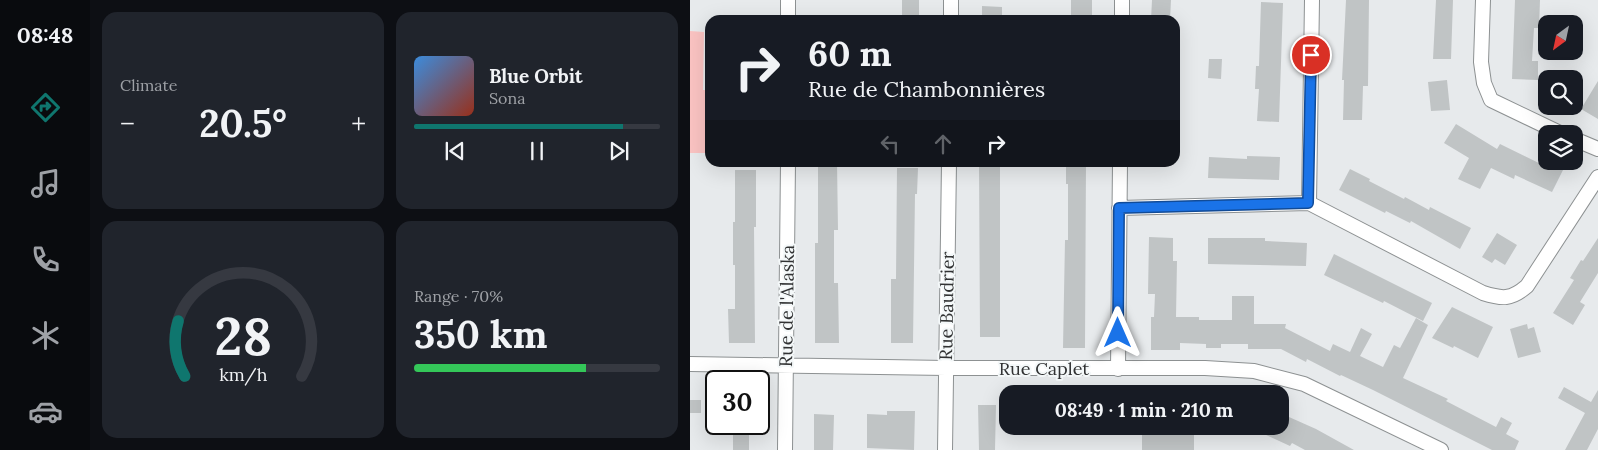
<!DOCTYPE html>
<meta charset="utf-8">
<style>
:root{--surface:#171b24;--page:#20242c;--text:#f1f3f6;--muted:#9ea1a6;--line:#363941;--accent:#0f766e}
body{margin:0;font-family:Lora,serif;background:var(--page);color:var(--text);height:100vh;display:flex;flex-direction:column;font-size:19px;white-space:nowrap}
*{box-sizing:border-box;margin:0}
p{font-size:16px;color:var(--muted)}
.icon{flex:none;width:28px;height:28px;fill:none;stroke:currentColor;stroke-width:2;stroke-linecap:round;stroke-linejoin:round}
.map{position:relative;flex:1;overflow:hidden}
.side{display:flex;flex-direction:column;gap:12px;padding:12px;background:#0d0f14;width:600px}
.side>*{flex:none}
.banner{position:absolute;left:15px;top:15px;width:475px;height:152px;border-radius:15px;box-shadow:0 5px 20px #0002;background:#171b24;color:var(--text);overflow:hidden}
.needle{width:32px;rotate:213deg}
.buttons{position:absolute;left:848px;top:15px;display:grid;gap:10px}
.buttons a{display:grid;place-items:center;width:45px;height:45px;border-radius:10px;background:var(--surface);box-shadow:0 5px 20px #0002;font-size:25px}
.speed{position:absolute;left:15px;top:370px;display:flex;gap:10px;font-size:25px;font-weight:700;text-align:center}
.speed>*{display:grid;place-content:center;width:65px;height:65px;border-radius:50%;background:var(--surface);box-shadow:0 5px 20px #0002;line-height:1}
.speed .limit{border:2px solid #111;border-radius:8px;background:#fff;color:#111}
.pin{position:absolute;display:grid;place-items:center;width:42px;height:42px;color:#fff;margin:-21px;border:2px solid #fff;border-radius:50%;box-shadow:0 1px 5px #0007}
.me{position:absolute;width:55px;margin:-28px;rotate:0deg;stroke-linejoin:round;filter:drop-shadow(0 0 4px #0008)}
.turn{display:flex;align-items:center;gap:18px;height:105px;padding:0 20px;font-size:22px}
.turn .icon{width:65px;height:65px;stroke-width:2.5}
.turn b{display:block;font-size:35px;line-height:42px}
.lanes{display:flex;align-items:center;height:48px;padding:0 20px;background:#0003;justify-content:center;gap:25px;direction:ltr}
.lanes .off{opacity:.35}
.big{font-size:38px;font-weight:800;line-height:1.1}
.side .card{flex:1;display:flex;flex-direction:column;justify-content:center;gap:8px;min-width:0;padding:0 18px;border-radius:15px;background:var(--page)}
.side .dial{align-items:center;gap:0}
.dial svg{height:130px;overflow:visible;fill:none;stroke:var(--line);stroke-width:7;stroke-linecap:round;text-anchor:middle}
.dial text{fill:var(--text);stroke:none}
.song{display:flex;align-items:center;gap:15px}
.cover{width:60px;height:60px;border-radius:8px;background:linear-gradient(135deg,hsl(210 70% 55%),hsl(10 70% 35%))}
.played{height:5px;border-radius:2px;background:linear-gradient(90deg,var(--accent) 85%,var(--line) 85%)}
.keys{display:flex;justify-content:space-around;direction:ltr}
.heat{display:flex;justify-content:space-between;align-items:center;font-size:28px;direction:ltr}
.charge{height:8px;border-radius:4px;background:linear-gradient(90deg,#34c759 70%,var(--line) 0)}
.side .tiles{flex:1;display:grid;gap:12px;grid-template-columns:repeat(2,1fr)}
.trip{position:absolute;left:309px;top:385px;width:290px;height:50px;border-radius:15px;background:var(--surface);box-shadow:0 5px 20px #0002;font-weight:800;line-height:50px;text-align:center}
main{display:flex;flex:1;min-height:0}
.tabs{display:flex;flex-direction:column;width:90px;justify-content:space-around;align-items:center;background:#090b0e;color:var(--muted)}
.tabs .icon{width:35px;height:35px}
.tabs .selected{color:var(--accent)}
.tabs b{font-size:22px;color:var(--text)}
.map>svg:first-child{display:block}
.green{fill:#fac3c2}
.building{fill:#c0c4c5}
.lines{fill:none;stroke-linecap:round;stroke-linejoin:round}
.minor-casing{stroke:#8d9192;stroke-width:16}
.minor{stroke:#fff;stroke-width:14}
.route-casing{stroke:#114b97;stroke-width:12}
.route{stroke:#1a73e8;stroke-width:9}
.labels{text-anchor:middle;stroke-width:4;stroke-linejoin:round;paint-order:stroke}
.street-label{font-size:18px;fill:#313233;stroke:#f4f8f9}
</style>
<main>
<nav class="tabs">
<b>08:48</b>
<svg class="icon selected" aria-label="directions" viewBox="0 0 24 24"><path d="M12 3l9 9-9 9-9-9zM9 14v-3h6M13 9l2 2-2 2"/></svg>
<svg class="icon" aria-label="music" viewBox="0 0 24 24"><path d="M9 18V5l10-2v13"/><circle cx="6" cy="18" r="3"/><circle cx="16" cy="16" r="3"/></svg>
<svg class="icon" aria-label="phone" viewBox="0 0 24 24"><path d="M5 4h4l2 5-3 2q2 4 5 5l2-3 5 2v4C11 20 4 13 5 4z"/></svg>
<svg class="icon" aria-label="climate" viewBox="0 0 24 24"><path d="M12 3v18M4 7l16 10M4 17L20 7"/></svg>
<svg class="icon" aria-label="car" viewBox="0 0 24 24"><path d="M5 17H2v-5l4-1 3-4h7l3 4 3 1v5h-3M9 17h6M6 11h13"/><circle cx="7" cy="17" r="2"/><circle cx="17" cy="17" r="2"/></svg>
</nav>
<section class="side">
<div class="tiles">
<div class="card"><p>Climate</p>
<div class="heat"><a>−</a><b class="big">20.5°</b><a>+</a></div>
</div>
<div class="card">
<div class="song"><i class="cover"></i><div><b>Blue Orbit</b><p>Sona</p></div></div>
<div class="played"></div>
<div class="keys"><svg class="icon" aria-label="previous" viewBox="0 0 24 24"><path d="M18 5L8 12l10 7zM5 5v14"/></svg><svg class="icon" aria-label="pause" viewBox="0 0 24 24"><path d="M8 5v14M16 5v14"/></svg><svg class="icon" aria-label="next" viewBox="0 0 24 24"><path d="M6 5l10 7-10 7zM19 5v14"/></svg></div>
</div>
<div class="card dial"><svg viewBox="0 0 100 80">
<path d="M14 69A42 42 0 1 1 86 69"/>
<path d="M14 69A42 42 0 0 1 10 35" stroke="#0f766e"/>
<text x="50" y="56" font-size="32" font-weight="700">28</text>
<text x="50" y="72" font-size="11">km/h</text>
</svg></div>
<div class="card"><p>Range · 70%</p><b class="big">350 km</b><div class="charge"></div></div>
</div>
</section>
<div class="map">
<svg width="908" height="450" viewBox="0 0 908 450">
<rect width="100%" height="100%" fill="#e7eaec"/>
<path class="green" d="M0,31L14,32L13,90H20V153H0Z"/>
<path class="building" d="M212,0H229V20H212Z
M381,0H402V15H381Z
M462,0H481L480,20H461Z
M656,0H679L678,86H673L672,120H653L654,80H652Z
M746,0H763L761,59H743Z
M825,0H850L849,28H844L842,61H848V80L822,79Z
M571,2L593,3L589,122L567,121L569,89H565L566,66H569Z
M292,6L312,7V20H292Z
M519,59H532L531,79L518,78Z
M757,80L760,110L741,111L738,82Z
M908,81V119L891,109Z
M766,124L807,149L810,144L855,166L857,162L873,170L862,192L825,175L824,179L801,168L790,189L768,179L779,158L754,143Z
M557,156L590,157L589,180L518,178L519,157L557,159Z
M128,162H147L148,230H144V283H148L149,343H125V243H128Z
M289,162H310V337H290Z
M376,162H396L395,348H373L375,240H378V184H376Z
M207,168H228L227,194H225L223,343H201V279H206Z
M660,169L680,179L679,181L714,199L715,197L739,210L740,207L781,228L770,249L721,221L720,223L696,211L695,213L649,190Z
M45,170H66V227H64L65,343H39L38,309H45V265H43V222H45Z
M807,233L827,245L815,265L805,259L802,263L792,257Z
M459,237L483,238V261H487L486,317H509V320H542V296H564V324H596L595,328L640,351L643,344L660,352L671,328L682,334L670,356L693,367L704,345L710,348L726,318L738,325L713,378L758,399L756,401L806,427L811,417L822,423L816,434L829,441L825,450H802L683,390L651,375L650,376L617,359L616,362L591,349H558V344H531V348H516V344L490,343V350H461V317H464L465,294H458Z
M518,238H575V241L617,243L616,266L518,264Z
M908,238V273L890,302L895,305L883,325L863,313L884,280L880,278L891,260L893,261Z
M644,254L742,303L733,321L694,301L693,303L634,275Z
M762,307L803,327L788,358L764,346L763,348L742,338Z
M837,324L838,329L844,327L851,352L828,358L820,329Z
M874,387L901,402L908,390V429L897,450H875L895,413L868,398Z
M0,400H11V413H0Z
M288,405H306L305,450H289Z
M197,411H225L224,450L177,448V414L197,415Z
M590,413L626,429L664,450H615L602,443L600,446L557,426H590Z
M124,414L144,415L143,450H124Z
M43,424H59V450H43Z
M452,426H504V450H452Z"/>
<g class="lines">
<defs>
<path id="minor" d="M98,0V20
M793,0L791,62L794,83L801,100L872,134
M261,20V0
M432,20V0
M884,139L908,149
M619,203L622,0
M429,208L619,203L793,293C812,299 821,300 837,286L908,177
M0,364L256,368H515L564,371L614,384L751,450
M428,369L430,162
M95,450L98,162
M255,450L259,162"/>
</defs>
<use href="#minor" class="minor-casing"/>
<use href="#minor" class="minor"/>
</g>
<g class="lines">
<defs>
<path id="route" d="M428,333L429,208L618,203L621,55"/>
</defs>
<use href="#route" class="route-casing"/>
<use href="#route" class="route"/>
</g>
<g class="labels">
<g class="street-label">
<text transform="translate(97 306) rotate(-89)" y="6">Rue de l'Alaska</text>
<text transform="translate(257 306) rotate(-89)" y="6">Rue Baudrier</text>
<text x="354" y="375">Rue Caplet</text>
</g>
</g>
</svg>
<div class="buttons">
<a><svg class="needle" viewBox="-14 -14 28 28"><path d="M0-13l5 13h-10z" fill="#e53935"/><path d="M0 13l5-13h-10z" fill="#9ea1a6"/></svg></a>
<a><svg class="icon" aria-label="search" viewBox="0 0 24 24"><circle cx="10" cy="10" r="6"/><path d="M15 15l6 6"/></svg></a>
<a><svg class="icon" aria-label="layers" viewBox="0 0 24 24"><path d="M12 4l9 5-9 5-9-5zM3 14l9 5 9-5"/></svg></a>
</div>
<div class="speed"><div class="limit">30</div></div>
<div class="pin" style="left:621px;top:55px;background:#d93025"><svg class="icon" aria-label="arrive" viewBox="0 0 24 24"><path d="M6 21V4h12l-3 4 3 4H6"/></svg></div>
<svg class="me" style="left:428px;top:333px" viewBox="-20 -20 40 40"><path d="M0-17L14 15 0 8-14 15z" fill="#1a73e8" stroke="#fff" stroke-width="4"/></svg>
<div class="trip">08:49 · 1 min · 210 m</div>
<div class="banner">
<div class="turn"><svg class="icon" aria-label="right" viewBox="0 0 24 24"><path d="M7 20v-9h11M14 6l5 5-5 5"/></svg><div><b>60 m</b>Rue de Chambonnières</div></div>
<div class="lanes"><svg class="icon off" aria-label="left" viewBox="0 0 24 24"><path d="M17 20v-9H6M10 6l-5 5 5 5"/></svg><svg class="icon off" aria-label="ahead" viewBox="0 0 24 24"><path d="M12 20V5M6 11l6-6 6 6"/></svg><svg class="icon" aria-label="right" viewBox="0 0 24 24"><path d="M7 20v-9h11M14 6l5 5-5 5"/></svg></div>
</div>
</div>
</main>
